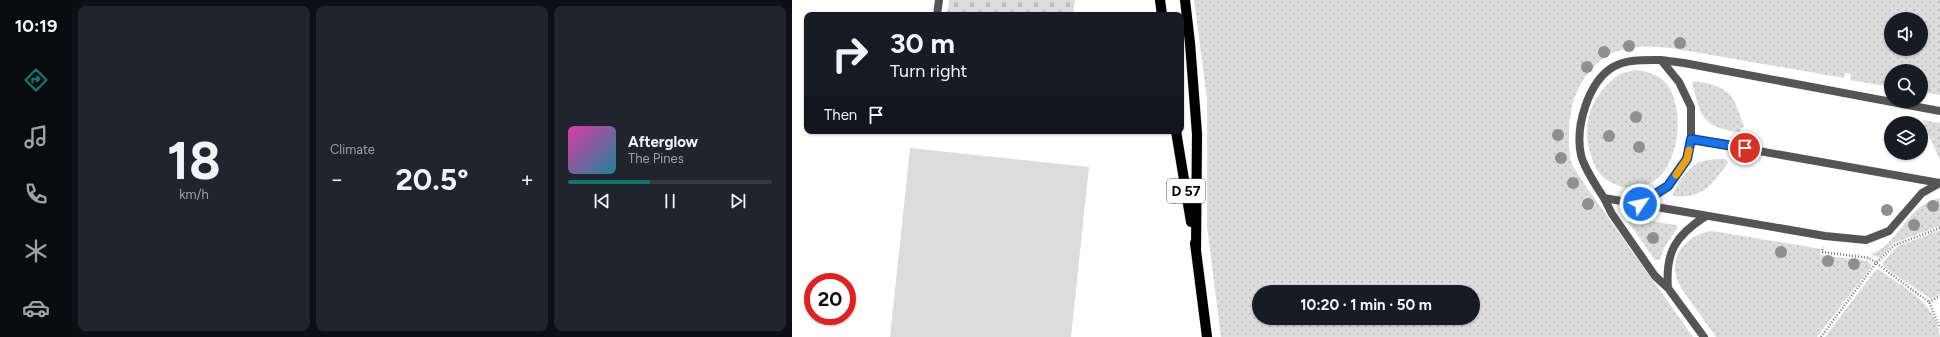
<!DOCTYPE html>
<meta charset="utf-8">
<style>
:root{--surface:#171b24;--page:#20242c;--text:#f1f3f6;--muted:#9ea1a6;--line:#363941;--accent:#0f766e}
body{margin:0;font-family:Figtree,sans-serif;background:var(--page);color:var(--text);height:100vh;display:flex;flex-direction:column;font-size:15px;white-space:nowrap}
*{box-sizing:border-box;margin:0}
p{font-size:13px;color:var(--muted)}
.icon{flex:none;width:22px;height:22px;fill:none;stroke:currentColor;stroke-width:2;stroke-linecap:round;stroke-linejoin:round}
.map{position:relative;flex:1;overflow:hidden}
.sheet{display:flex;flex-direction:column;gap:6px;padding:6px;background:#0d0f14;width:720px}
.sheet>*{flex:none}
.guide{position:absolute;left:12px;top:12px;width:380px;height:122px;border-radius:8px;box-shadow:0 1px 3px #0004;background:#171b24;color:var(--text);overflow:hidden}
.tools{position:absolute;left:1092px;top:12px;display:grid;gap:8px}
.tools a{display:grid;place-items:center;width:44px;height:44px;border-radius:50%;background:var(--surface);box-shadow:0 1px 3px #0004;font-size:20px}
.speed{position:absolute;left:12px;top:273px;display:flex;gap:8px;font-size:20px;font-weight:700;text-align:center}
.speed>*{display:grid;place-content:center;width:52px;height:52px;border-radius:50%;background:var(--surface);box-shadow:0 1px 3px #0004;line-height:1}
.speed .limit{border:6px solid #d22;background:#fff;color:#111}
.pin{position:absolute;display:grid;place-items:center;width:34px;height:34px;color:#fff;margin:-17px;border:2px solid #fff;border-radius:50%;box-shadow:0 1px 4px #0007}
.me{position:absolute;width:44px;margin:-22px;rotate:56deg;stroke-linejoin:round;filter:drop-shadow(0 0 3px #0008)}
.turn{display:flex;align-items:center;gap:14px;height:84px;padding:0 20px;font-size:18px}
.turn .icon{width:52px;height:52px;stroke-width:2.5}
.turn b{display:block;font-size:28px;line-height:34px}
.then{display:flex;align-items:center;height:38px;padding:0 20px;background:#0003;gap:8px;font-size:15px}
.big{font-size:30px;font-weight:700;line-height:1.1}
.sheet .card{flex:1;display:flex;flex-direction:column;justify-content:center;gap:6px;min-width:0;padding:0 14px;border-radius:8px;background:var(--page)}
.sheet .dial{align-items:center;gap:0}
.dial b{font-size:52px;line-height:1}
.song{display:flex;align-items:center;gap:12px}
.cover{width:48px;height:48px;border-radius:6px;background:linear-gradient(135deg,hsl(320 70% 55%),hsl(190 70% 35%))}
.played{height:4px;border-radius:2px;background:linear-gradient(90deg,var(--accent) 40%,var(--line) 40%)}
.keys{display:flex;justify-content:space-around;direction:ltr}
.heat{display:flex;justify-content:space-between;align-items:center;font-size:22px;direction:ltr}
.sheet .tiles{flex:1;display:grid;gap:6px;grid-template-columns:repeat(3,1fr)}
.trip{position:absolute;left:460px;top:285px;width:228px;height:40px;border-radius:20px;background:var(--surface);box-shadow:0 1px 3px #0004;font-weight:700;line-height:40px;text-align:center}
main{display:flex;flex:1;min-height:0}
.tabs{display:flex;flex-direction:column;width:72px;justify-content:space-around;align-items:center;background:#090b0e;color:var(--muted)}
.tabs .icon{width:28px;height:28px}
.tabs .selected{color:var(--accent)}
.tabs b{font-size:18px;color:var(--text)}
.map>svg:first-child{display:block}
.grass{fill:url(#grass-dots);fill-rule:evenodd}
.cemetery{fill:url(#cemetery-stones)}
.pitch{fill:#dcdcdc}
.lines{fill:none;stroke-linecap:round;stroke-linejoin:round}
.primary-casing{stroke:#dbdbdb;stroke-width:11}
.path{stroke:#777;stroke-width:2.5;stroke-dasharray:1 2;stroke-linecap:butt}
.service{stroke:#555;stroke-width:8}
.minor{stroke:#555;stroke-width:8}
.primary{stroke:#000;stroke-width:10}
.tree{fill:#8f8f8f}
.route-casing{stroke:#114b97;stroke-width:10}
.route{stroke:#1a73e8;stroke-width:7}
.slow{stroke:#f59e0b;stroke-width:7}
.labels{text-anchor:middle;stroke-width:3;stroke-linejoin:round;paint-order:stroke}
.shield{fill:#fff;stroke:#4c4c4c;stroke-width:1}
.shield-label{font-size:14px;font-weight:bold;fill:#000}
</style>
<main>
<nav class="tabs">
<b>10:19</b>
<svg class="icon selected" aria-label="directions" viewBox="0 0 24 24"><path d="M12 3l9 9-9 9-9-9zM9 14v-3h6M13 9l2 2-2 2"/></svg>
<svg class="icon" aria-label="music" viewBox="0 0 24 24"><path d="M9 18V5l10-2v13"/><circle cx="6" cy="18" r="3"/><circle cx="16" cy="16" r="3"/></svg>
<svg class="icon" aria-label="phone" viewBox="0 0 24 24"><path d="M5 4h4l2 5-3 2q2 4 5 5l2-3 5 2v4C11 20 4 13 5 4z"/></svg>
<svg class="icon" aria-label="climate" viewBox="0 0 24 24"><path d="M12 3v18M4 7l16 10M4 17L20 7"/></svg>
<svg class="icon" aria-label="car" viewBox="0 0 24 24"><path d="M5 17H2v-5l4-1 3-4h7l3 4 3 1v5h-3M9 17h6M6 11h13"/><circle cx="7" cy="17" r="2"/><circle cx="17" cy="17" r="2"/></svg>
</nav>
<section class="sheet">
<div class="tiles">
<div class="card dial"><b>18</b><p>km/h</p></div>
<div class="card"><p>Climate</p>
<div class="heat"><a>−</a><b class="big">20.5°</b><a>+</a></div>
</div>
<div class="card">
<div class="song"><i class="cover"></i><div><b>Afterglow</b><p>The Pines</p></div></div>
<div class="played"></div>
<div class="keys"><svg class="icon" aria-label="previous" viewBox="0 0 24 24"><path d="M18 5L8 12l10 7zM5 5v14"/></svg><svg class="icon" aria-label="pause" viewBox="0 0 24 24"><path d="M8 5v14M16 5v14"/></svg><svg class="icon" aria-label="next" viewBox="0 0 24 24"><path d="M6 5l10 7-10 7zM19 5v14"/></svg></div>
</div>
</div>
</section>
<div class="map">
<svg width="1148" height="337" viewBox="0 0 1148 337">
<defs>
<pattern id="grass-dots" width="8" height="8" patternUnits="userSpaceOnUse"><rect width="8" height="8" fill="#dcdcdc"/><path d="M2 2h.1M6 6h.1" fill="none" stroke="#bbb" stroke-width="1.8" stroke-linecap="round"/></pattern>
<pattern id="cemetery-stones" width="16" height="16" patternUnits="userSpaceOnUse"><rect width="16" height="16" fill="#dcdcdc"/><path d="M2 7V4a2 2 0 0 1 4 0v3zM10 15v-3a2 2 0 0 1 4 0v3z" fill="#bbb"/></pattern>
</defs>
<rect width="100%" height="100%" fill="#fff"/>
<path class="grass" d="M402,0H1148V95L1129,92V71H1099V87L1058,80L1059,74L1053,73L1052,78L885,49C864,46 841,44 821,53C789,68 776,104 777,137C777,146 777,156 780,164C784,172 789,179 793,185L901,337H429L415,226V99ZM1099,19H1129V49H1099ZM467,292H681V318H467Z
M843,70C856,71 870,76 877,87C890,110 888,144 875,167C861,192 827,194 808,174C803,168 800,160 798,152C790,126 798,99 819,81C822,79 825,75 828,74C833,72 838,71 843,70Z
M903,81C939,87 941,94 952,127L948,129L950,133C910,126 910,120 900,83Z
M1130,120L1148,123V160Z
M924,159H934L936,163C919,185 912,199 881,196C882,187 895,170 903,165C909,160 917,160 924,159Z
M1148,198V226L1102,243L1088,258L1078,254C1108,246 1112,205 1148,198Z
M840,218L884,225L886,227L872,248L868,260H863L836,222V219Z
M1148,230V294L1139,299L1092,267L1090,263L1106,246Z
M921,231L1029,249L1028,255L1075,261L1079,264V267L1025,337H924L889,288C886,281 882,274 883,266C884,247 903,232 921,231Z
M1086,269C1112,288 1144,302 1148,337H1033L1082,272Z"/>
<path class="cemetery" d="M157,0H283L281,15H155Z"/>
<path class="pitch" d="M118,148L297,167L279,337H98Z"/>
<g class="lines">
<defs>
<path id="primary" d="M368,0L370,15
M393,0L398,43L405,134L404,250
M384,131L399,222
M403,243L415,337"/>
</defs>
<use href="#primary" class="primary-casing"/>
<path class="path" d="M1148,228L1103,245L1084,263L1137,302L1148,328
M1137,302L1148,296
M1029,337L1084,263L1077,258L1030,252L1031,247"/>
<path class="service" d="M869,60L892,63L1148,111
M899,139L1148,183
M812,198L820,214L863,276L876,288L912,337
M848,204L876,186L895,159L899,139V107L887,82L869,60C853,60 835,59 821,67C796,82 783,127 789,155C791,165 806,189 812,198L1033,236L1074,240L1097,231L1130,193L1148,183
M876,288C873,252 884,235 914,216"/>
<path class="minor" d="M145,15L147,0"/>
<use href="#primary" class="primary"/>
</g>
<g class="tree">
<circle cx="888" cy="43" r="6"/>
<circle cx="837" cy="46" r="6"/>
<circle cx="812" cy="52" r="6"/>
<circle cx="795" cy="67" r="6"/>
<circle cx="844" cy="117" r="6"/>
<circle cx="766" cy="135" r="6"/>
<circle cx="817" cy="136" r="6"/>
<circle cx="847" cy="147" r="6"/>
<circle cx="769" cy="158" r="6"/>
<circle cx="781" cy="183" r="6"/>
<circle cx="796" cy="204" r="6"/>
<circle cx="1141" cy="206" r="6"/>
<circle cx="1095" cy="210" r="6"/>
<circle cx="1122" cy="225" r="6"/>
<circle cx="861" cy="238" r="6"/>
<circle cx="989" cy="252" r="6"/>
<circle cx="1036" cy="261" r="6"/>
<circle cx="1062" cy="264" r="6"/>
</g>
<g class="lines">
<defs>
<path id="route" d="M848,204L876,186L895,159L899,139L953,148"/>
</defs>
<use href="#route" class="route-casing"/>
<use href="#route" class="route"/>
<path class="slow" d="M884,175L895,159L897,150"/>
</g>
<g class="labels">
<rect class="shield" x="375" y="179" width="38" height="24" rx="3"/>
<g class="shield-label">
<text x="394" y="196">D 57</text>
</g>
</g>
</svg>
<div class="tools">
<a><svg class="icon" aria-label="sound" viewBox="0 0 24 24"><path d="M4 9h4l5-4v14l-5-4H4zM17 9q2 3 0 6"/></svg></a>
<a><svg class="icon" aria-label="search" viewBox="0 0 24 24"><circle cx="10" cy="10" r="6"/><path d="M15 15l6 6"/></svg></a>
<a><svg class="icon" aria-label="layers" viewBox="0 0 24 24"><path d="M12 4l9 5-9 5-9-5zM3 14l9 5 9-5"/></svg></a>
</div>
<div class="speed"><div class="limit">20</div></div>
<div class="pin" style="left:953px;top:148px;background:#d93025"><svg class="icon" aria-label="arrive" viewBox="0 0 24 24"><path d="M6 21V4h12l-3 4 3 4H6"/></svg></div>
<svg class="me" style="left:848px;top:204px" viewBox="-20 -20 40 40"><circle r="17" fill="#1a73e8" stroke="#fff" stroke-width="3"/><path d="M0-11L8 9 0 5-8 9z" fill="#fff"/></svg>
<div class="trip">10:20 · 1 min · 50 m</div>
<div class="guide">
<div class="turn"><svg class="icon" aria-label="right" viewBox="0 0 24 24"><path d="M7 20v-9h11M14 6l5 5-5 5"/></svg><div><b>30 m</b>Turn right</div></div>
<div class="then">Then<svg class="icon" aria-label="arrive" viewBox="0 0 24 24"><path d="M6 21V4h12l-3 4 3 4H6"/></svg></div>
</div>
</div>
</main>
